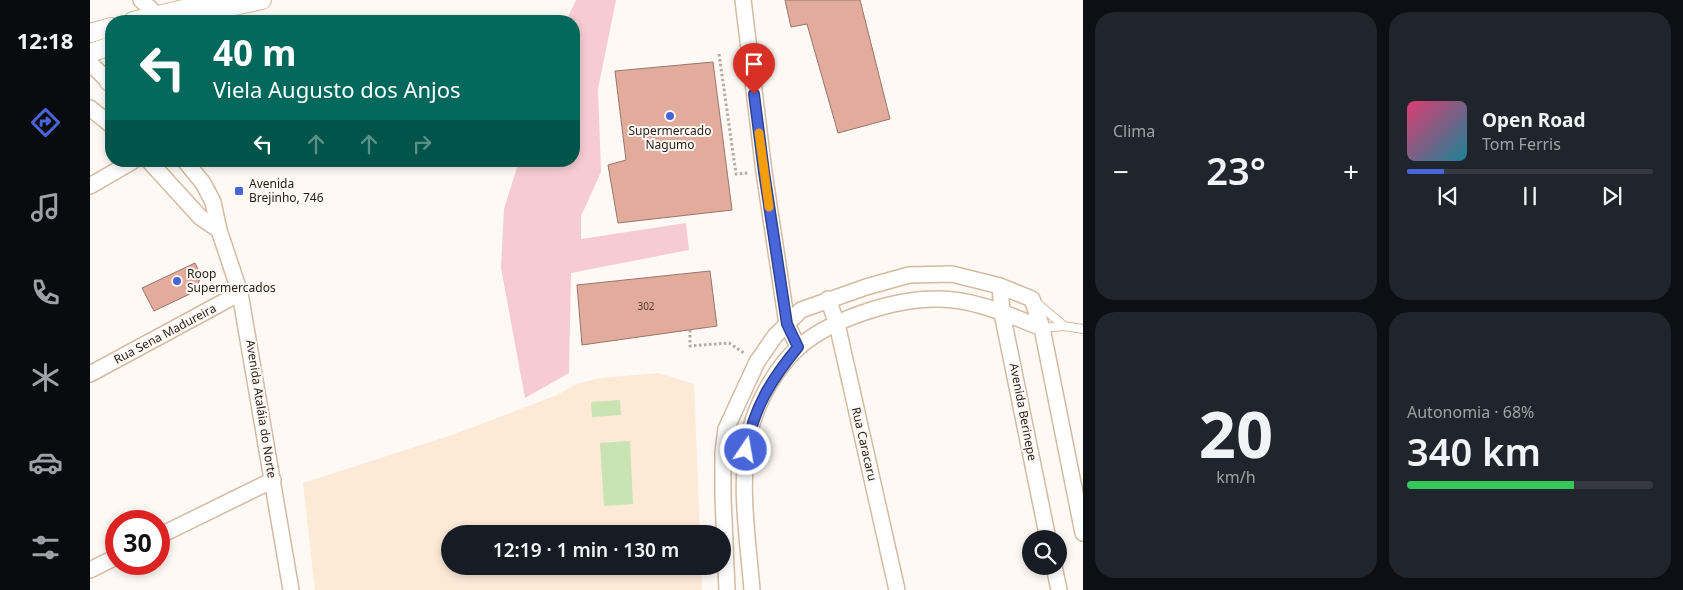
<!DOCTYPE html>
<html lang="pt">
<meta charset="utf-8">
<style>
:root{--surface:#171b24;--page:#20242c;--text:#f1f3f6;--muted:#9ea1a6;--line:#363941;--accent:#4865d9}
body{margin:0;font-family:"Noto Sans",sans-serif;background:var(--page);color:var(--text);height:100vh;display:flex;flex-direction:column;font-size:19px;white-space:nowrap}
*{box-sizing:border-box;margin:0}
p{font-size:16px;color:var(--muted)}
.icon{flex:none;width:28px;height:28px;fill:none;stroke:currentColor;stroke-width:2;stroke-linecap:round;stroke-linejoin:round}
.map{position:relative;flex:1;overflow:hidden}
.sheet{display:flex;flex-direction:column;gap:12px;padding:12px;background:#0d0f14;width:600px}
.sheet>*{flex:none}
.hud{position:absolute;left:15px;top:15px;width:475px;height:152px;border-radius:20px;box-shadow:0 2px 8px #0003;background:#00695c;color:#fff;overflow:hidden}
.controls{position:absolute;left:932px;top:530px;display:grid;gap:10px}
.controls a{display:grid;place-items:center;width:45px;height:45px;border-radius:50%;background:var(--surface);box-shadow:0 2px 8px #0003;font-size:25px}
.speed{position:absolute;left:15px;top:510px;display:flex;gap:10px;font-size:25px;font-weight:700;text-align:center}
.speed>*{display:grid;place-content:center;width:65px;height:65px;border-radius:50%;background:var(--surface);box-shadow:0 2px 8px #0003;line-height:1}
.speed .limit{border:8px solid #d22;background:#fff;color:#111}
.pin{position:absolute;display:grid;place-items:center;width:42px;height:42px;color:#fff;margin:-51px -21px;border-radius:50% 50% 50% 0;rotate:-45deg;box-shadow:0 0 5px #0007}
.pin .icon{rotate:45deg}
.me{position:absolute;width:55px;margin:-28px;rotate:12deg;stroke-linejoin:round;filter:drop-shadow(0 0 4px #0008)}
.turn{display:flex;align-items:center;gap:18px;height:105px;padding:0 25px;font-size:22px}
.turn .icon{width:65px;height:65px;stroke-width:2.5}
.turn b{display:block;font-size:35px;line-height:42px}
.lanes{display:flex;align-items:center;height:48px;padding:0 25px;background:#0003;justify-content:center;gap:25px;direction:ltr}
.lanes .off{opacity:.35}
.big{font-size:38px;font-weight:600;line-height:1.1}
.sheet .card{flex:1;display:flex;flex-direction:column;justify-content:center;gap:8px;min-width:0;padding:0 18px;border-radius:20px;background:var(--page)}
.sheet .dial{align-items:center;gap:0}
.dial b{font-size:65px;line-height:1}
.song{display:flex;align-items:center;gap:15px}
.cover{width:60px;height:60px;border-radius:8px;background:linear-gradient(135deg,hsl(340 70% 55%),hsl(190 70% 35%))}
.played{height:5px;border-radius:2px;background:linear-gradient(90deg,var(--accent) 15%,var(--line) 15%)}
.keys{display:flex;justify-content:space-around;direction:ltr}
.heat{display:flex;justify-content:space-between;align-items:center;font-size:28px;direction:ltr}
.charge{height:8px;border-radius:4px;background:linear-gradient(90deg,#34c759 68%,var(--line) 0)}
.sheet .tiles{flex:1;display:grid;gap:12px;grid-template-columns:repeat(2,1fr)}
.trip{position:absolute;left:351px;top:525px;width:290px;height:50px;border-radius:25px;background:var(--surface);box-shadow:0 2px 8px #0003;font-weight:600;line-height:50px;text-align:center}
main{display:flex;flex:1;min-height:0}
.menu{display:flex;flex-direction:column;width:90px;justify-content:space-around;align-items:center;background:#090b0e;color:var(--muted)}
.menu .icon{width:35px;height:35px}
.menu .selected{color:var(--accent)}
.menu b{font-size:22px;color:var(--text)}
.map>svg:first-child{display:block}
.built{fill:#fce9d6}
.green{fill:#f7cbd4}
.water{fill:#c9e3b3}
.building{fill:#e3ab9c;stroke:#97766d}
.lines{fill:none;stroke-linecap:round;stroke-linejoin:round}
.service-casing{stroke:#d3bba2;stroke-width:10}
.minor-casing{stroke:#d3bba2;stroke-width:18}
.tertiary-casing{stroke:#d3bba2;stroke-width:20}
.path{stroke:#b3aca6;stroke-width:3;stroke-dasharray:2.5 2.5;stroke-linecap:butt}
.service{stroke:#fff;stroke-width:8}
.minor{stroke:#fff;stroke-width:15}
.tertiary{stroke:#fff;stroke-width:18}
.route-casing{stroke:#2f428d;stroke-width:12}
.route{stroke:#4865d9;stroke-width:9}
.slow{stroke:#f59e0b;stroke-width:9}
.poi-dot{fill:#4865d9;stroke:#fef9f4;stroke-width:2}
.labels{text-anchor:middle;stroke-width:4;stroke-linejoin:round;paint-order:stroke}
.number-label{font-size:10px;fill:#554036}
.poi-label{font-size:12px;fill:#261d14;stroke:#fef9f4;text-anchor:start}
.street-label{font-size:12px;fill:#261d14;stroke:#fef9f4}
</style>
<main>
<nav class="menu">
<b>12:18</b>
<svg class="icon selected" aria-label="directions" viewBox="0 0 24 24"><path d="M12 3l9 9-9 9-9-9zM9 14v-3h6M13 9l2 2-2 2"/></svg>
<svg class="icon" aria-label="music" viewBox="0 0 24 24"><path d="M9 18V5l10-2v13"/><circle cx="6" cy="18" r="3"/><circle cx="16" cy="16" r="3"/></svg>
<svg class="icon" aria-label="phone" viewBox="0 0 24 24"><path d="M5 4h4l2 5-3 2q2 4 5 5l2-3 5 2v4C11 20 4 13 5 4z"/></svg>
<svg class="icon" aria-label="climate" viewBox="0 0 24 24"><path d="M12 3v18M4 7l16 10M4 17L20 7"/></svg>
<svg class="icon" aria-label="car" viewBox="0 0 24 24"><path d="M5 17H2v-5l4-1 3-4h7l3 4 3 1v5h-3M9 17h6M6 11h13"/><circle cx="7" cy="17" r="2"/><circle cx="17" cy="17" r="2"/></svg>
<svg class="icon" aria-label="filters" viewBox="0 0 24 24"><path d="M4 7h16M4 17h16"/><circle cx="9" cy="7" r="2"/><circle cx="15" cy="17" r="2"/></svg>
</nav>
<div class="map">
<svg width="993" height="590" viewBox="0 0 993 590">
<rect width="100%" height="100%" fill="#fef9f4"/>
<path class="built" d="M568,373L604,384L610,534H360V566H611L612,590H225L213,483L362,435L467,395L486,384L511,378Z"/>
<path class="green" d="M486,0H526L508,89L511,172L491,216V239L596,223L599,250L481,273L479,373L435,398L411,268L414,209L429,161H484V21H476Z"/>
<path class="water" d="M530,400L531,415L502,417L501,402Z
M540,441L543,504L514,506L510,443Z"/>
<path class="building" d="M695,0H770L800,119L748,133L717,24L701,27Z
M623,62L642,210L528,223L518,165L536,160L525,71Z
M105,263L111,275L106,291L64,311L52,288Z
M620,271L627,326L492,345L487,285Z"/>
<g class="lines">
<defs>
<path id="service" d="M947,303L974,326
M952,328L974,326L993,329"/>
<path id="minor" d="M51,0L67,15
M653,0L674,172L697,324L708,347
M0,63L21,84
M0,108L21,125
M59,161L110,217L129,230
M95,161L113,183L123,202L129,230L150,293L201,590
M0,186L43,161
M910,286L912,313L958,539
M738,299L747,324L807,590
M0,374L150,293
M69,536L183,480
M964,566L969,590
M0,570L26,557
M637,590L633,497V452L636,429L667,362L685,336L711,310L776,287L819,275L862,274L910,286L942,299L952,328L993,533
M662,590C658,539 648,482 660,431C667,402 686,367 709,347C741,319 804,299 846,299C882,298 919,315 952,328"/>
<path id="tertiary" d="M43,21L102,7L144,6
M106,21L144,6L172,0
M0,33L21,27
M0,53L21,46
M19,82L21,73"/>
</defs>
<use href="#service" class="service-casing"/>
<use href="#minor" class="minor-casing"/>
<use href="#tertiary" class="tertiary-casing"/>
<path class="path" d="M629,54L646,174L658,173
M600,330V346L639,343L654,353"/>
<use href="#service" class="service"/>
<use href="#minor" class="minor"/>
<use href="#tertiary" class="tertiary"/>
</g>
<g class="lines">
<defs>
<path id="route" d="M656,450C664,407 681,380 708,347L697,324L674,172L664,94"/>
</defs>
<use href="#route" class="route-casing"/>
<use href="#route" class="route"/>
<path class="slow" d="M669,133L679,207"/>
</g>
<g class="poi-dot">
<circle cx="580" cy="116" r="5"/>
<rect x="144" y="186" width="10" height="10" rx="2.5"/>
<circle cx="87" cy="281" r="5"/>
</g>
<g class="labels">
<g class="number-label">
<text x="556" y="310">302</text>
</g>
<g class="poi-label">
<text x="580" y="135" text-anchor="middle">Supermercado<tspan x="580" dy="14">Nagumo</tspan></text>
<text x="159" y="188">Avenida<tspan x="159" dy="14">Brejinho, 746</tspan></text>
<text x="97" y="278">Roop<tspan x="97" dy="14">Supermercados</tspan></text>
</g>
<g class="street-label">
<text transform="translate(75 334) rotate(-28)" y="4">Rua Sena Madureira</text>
<text transform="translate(171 409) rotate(81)" y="4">Avenida Ataláia do Norte</text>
<text transform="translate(933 412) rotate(79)" y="4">Avenida Berinepe</text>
<text transform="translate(774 444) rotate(77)" y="4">Rua Caracaru</text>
</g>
</g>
</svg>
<div class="controls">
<a><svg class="icon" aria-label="search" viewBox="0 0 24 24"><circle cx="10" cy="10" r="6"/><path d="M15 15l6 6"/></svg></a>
</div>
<div class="speed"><div class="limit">30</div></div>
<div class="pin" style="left:664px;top:94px;background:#d93025"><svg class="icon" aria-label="arrive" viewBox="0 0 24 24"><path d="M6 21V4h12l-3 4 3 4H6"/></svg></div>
<svg class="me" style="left:656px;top:450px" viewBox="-20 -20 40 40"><circle r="17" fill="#4865d9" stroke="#fff" stroke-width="3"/><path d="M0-11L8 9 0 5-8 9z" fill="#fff"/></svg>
<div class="trip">12:19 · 1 min · 130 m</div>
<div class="hud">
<div class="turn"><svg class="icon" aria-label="left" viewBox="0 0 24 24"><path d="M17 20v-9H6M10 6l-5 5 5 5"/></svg><div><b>40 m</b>Viela Augusto dos Anjos</div></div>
<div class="lanes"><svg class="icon" aria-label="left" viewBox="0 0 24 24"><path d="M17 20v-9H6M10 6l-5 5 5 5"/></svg><svg class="icon off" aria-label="ahead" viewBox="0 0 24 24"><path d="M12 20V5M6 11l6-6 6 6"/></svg><svg class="icon off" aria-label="ahead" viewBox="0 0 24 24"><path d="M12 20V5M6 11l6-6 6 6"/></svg><svg class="icon off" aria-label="right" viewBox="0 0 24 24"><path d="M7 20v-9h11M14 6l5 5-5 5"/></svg></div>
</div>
</div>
<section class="sheet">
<div class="tiles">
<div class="card"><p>Clima</p>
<div class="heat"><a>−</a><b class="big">23°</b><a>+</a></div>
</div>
<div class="card">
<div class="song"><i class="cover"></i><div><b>Open Road</b><p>Tom Ferris</p></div></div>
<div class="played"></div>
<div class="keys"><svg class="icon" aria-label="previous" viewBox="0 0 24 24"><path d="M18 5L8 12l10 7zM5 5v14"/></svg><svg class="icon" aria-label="pause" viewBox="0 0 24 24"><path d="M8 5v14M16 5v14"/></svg><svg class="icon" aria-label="next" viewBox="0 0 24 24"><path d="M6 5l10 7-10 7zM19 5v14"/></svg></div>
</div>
<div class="card dial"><b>20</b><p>km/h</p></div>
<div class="card"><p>Autonomia · 68%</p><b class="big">340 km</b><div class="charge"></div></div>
</div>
</section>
</main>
